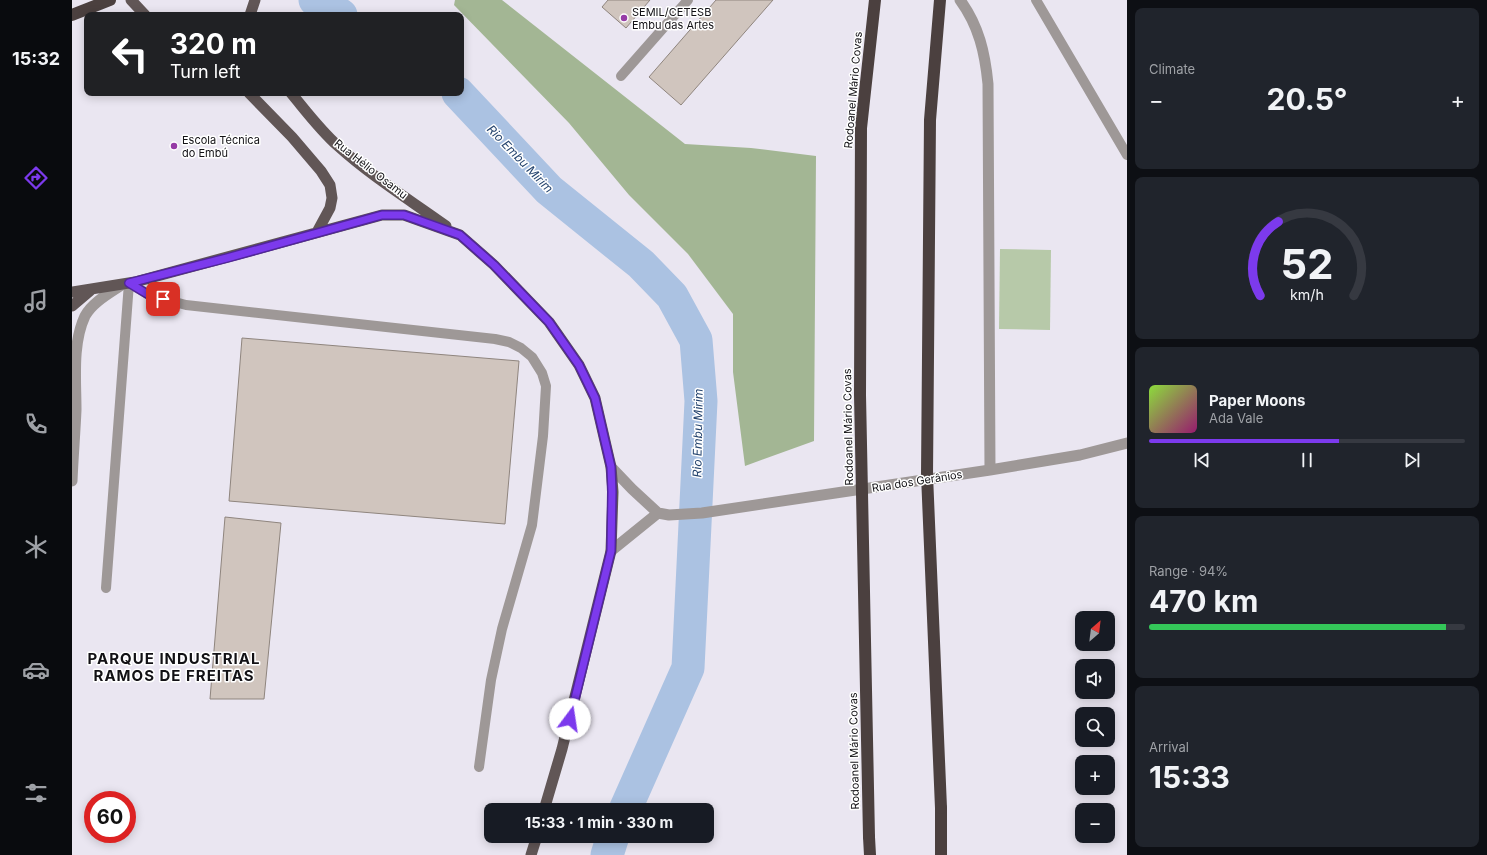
<!DOCTYPE html>
<meta charset="utf-8">
<style>
:root{--surface:#171b24;--page:#20242c;--text:#f1f3f6;--muted:#9ea1a6;--line:#363941;--accent:#7c3aed}
body{margin:0;font-family:Inter,sans-serif;background:var(--page);color:var(--text);height:100vh;display:flex;flex-direction:column;font-size:15px;white-space:nowrap}
*{box-sizing:border-box;margin:0}
p{font-size:13px;color:var(--muted)}
.icon{flex:none;width:22px;height:22px;fill:none;stroke:currentColor;stroke-width:2;stroke-linecap:round;stroke-linejoin:round}
.map{position:relative;flex:1;overflow:hidden}
.panel{display:flex;flex-direction:column;gap:8px;padding:8px;background:#0d0f14;width:360px}
.panel>*{flex:none}
.banner{position:absolute;left:12px;top:12px;width:380px;height:84px;border-radius:8px;box-shadow:0 2px 10px #0003;background:#202124;color:#fff;overflow:hidden}
.needle{width:26px;rotate:28deg}
.controls{position:absolute;left:1003px;top:611px;display:grid;gap:8px}
.controls a{display:grid;place-items:center;width:40px;height:40px;border-radius:8px;background:var(--surface);box-shadow:0 2px 10px #0003;font-size:20px}
.speed{position:absolute;left:12px;top:791px;display:flex;gap:8px;font-size:20px;font-weight:700;text-align:center}
.speed>*{display:grid;place-content:center;width:52px;height:52px;border-radius:50%;background:var(--surface);box-shadow:0 2px 10px #0003;line-height:1}
.speed .limit{border:6px solid #d22;background:#fff;color:#111}
.pin{position:absolute;display:grid;place-items:center;width:34px;height:34px;color:#fff;margin:-17px;border-radius:8px;box-shadow:0 2px 6px #0006}
.me{position:absolute;width:44px;margin:-22px;rotate:14deg;stroke-linejoin:round;filter:drop-shadow(0 0 3px #0008)}
.turn{display:flex;align-items:center;gap:14px;height:84px;padding:0 20px;font-size:18px}
.turn .icon{width:52px;height:52px;stroke-width:2.5}
.turn b{display:block;font-size:28px;line-height:34px}
.big{font-size:30px;font-weight:700;line-height:1.1}
.panel .tile{flex:1;display:flex;flex-direction:column;justify-content:center;gap:6px;min-width:0;padding:0 14px;border-radius:8px;background:var(--page)}
.panel .dial{align-items:center;gap:0}
.dial svg{height:104px;overflow:visible;fill:none;stroke:var(--line);stroke-width:7;stroke-linecap:round;text-anchor:middle}
.dial text{fill:var(--text);stroke:none}
.song{display:flex;align-items:center;gap:12px}
.cover{width:48px;height:48px;border-radius:6px;background:linear-gradient(135deg,hsl(90 70% 55%),hsl(320 70% 35%))}
.played{height:4px;border-radius:2px;background:linear-gradient(90deg,var(--accent) 60%,var(--line) 60%)}
.keys{display:flex;justify-content:space-around;direction:ltr}
.heat{display:flex;justify-content:space-between;align-items:center;font-size:22px;direction:ltr}
.charge{height:6px;border-radius:3px;background:linear-gradient(90deg,#34c759 94%,var(--line) 0)}
.trip{position:absolute;left:412px;top:803px;width:230px;height:40px;border-radius:8px;background:var(--surface);box-shadow:0 2px 10px #0003;font-weight:700;line-height:40px;text-align:center}
main{display:flex;flex:1;min-height:0}
.tabs{display:flex;flex-direction:column;width:72px;justify-content:space-around;align-items:center;background:#090b0e;color:var(--muted)}
.tabs .icon{width:28px;height:28px}
.tabs .on{color:var(--accent)}
.tabs b{font-size:18px;color:var(--text)}
.map>svg:first-child{display:block}
.green{fill:#b7c9a9}
.forest{fill:#a3b694}
.lines{fill:none;stroke-linecap:round;stroke-linejoin:round}
.river{stroke:#abc2e2;stroke-width:33}
.building{fill:#d0c5be;stroke:#8f857e}
.service{stroke:#9e9897;stroke-width:10}
.minor{stroke:#9e9897;stroke-width:11}
.tertiary{stroke:#9e9897;stroke-width:11}
.primary{stroke:#615656;stroke-width:11}
.motorway{stroke:#4b403f;stroke-width:12}
.motorway-bridge{stroke:#4b403f;stroke-width:12}
.route-casing{stroke:#51269a;stroke-width:10}
.route{stroke:#7c3aed;stroke-width:7}
.poi-dot{fill:#963ba6;stroke:#fff;stroke-width:1.5}
.labels{text-anchor:middle;stroke-width:3;stroke-linejoin:round;paint-order:stroke}
.poi-label{font-size:11px;fill:#121115;stroke:#fff;text-anchor:start}
.street-label{font-size:11px;fill:#121115;stroke:#fff}
.water-label{font-size:12px;font-style:italic;fill:#25446e;stroke:#fff}
.district-label{font-size:15px;font-weight:bold;letter-spacing:1px;fill:#121115;stroke:#fff}
</style>
<main>
<nav class="tabs">
<b>15:32</b>
<svg class="icon on" aria-label="directions" viewBox="0 0 24 24"><path d="M12 3l9 9-9 9-9-9zM9 14v-3h6M13 9l2 2-2 2"/></svg>
<svg class="icon" aria-label="music" viewBox="0 0 24 24"><path d="M9 18V5l10-2v13"/><circle cx="6" cy="18" r="3"/><circle cx="16" cy="16" r="3"/></svg>
<svg class="icon" aria-label="phone" viewBox="0 0 24 24"><path d="M5 4h4l2 5-3 2q2 4 5 5l2-3 5 2v4C11 20 4 13 5 4z"/></svg>
<svg class="icon" aria-label="climate" viewBox="0 0 24 24"><path d="M12 3v18M4 7l16 10M4 17L20 7"/></svg>
<svg class="icon" aria-label="car" viewBox="0 0 24 24"><path d="M5 17H2v-5l4-1 3-4h7l3 4 3 1v5h-3M9 17h6M6 11h13"/><circle cx="7" cy="17" r="2"/><circle cx="17" cy="17" r="2"/></svg>
<svg class="icon" aria-label="filters" viewBox="0 0 24 24"><path d="M4 7h16M4 17h16"/><circle cx="9" cy="7" r="2"/><circle cx="15" cy="17" r="2"/></svg>
</nav>
<div class="map">
<svg width="1055" height="855" viewBox="0 0 1055 855">
<rect width="100%" height="100%" fill="#eae6f1"/>
<path class="green" d="M928,249L979,250L978,330L927,329Z"/>
<path class="forest" d="M383,0H430L613,144L679,148L744,156L742,441L673,466L661,372V314L616,254L557,195L497,123L382,5Z"/>
<g class="lines">
<path class="river" d="M243,0L269,15
M386,93L477,190L569,264L600,296L624,340L629,401L616,668L553,810
M535,855L541,836"/>
</g>
<path class="building" d="M536,0H578L554,28L530,7Z
M644,0H701L609,105L577,77Z
M170,338L447,361L433,524L157,501Z
M153,517L209,523L192,699H138Z"/>
<g class="lines">
<path class="service" d="M964,0L1055,155
M549,76L616,0
M34,588L57,283L77,295L114,305L423,339L437,342L449,348L460,357L470,373L474,386L471,436L460,525L430,629L419,680L407,767"/>
<path class="minor" d="M888,0C907,26 913,53 916,84L918,470
M539,467L560,489L586,513L597,515L630,513L918,470L1008,455L1055,443
M539,551L586,513"/>
<path class="tertiary" d="M0,481C1,457 3,433 4,410C4,379 0,344 13,316C20,303 36,294 48,286"/>
<path class="primary" d="M59,0L73,15
M178,15L183,0
M177,93L220,137L249,171L258,185L260,198L258,208L245,232
M219,93C234,111 248,130 266,146C299,176 338,200 374,226
M0,292L63,282L310,215H332L388,235L422,265L477,322L507,365L523,398L539,467L541,492L539,551L490,749L472,810
M0,306L20,289
M459,855L465,836"/>
<path class="motorway" d="M0,15L38,0
M869,808V855
M797,837L798,855"/>
<path class="motorway-bridge" d="M868,0L858,120L855,475L869,808
M797,837L788,395L789,128L803,0"/>
</g>
<g class="lines">
<defs>
<path id="route" d="M91,299L77,295L57,283L155,258L310,215H332L388,235L422,265L477,322L507,365L523,398L539,467L540,492L539,551L498,719"/>
</defs>
<use href="#route" class="route-casing"/>
<use href="#route" class="route"/>
</g>
<g class="poi-dot">
<circle cx="552" cy="18" r="4"/>
<circle cx="102" cy="146" r="4"/>
</g>
<g class="labels">
<g class="poi-label">
<text x="560" y="16">SEMIL/CETESB<tspan x="560" dy="13">Embu das Artes</tspan></text>
<text x="110" y="144">Escola Técnica<tspan x="110" dy="13">do Embú</tspan></text>
</g>
<g class="street-label">
<text transform="translate(781 90) rotate(-85)" y="4">Rodoanel Mário Covas</text>
<text transform="translate(299 169) rotate(38)" y="4">Rua Hélio Osamu</text>
<text transform="translate(776 427) rotate(-91)" y="4">Rodoanel Mário Covas</text>
<text transform="translate(845 481) rotate(-9)" y="4">Rua dos Gerânios</text>
<text transform="translate(782 751) rotate(-91)" y="4">Rodoanel Mário Covas</text>
</g>
<g class="water-label">
<text transform="translate(448 159) rotate(46)" y="4">Rio Embu Mirim</text>
<text transform="translate(626 433) rotate(-89)" y="4">Rio Embu Mirim</text>
</g>
<g class="district-label">
<text x="102" y="664">PARQUE INDUSTRIAL<tspan x="102" dy="17">RAMOS DE FREITAS</tspan></text>
</g>
</g>
</svg>
<div class="controls">
<a><svg class="needle" viewBox="-14 -14 28 28"><path d="M0-13l5 13h-10z" fill="#e53935"/><path d="M0 13l5-13h-10z" fill="#9ea1a6"/></svg></a>
<a><svg class="icon" aria-label="sound" viewBox="0 0 24 24"><path d="M4 9h4l5-4v14l-5-4H4zM17 9q2 3 0 6"/></svg></a>
<a><svg class="icon" aria-label="search" viewBox="0 0 24 24"><circle cx="10" cy="10" r="6"/><path d="M15 15l6 6"/></svg></a>
<a>+</a>
<a>−</a>
</div>
<div class="speed"><div class="limit">60</div></div>
<div class="pin" style="left:91px;top:299px;background:#d93025"><svg class="icon" aria-label="arrive" viewBox="0 0 24 24"><path d="M6 21V4h12l-3 4 3 4H6"/></svg></div>
<svg class="me" style="left:498px;top:719px" viewBox="-20 -20 40 40"><circle r="19" fill="#fff"/><path d="M0-13L10 11 0 6-10 11z" fill="#7c3aed"/></svg>
<div class="trip">15:33 · 1 min · 330 m</div>
<div class="banner">
<div class="turn"><svg class="icon" aria-label="left" viewBox="0 0 24 24"><path d="M17 20v-9H6M10 6l-5 5 5 5"/></svg><div><b>320 m</b>Turn left</div></div>
</div>
</div>
<section class="panel">
<div class="tile"><p>Climate</p>
<div class="heat"><a>−</a><b class="big">20.5°</b><a>+</a></div>
</div>
<div class="tile dial"><svg viewBox="0 0 100 80">
<path d="M14 69A42 42 0 1 1 86 69"/>
<path d="M14 69A42 42 0 0 1 28 12" stroke="#7c3aed"/>
<text x="50" y="56" font-size="32" font-weight="700">52</text>
<text x="50" y="72" font-size="11">km/h</text>
</svg></div>
<div class="tile">
<div class="song"><i class="cover"></i><div><b>Paper Moons</b><p>Ada Vale</p></div></div>
<div class="played"></div>
<div class="keys"><svg class="icon" aria-label="previous" viewBox="0 0 24 24"><path d="M18 5L8 12l10 7zM5 5v14"/></svg><svg class="icon" aria-label="pause" viewBox="0 0 24 24"><path d="M8 5v14M16 5v14"/></svg><svg class="icon" aria-label="next" viewBox="0 0 24 24"><path d="M6 5l10 7-10 7zM19 5v14"/></svg></div>
</div>
<div class="tile"><p>Range · 94%</p><b class="big">470 km</b><div class="charge"></div></div>
<div class="tile"><p>Arrival</p><b class="big">15:33</b></div>
</section>
</main>
